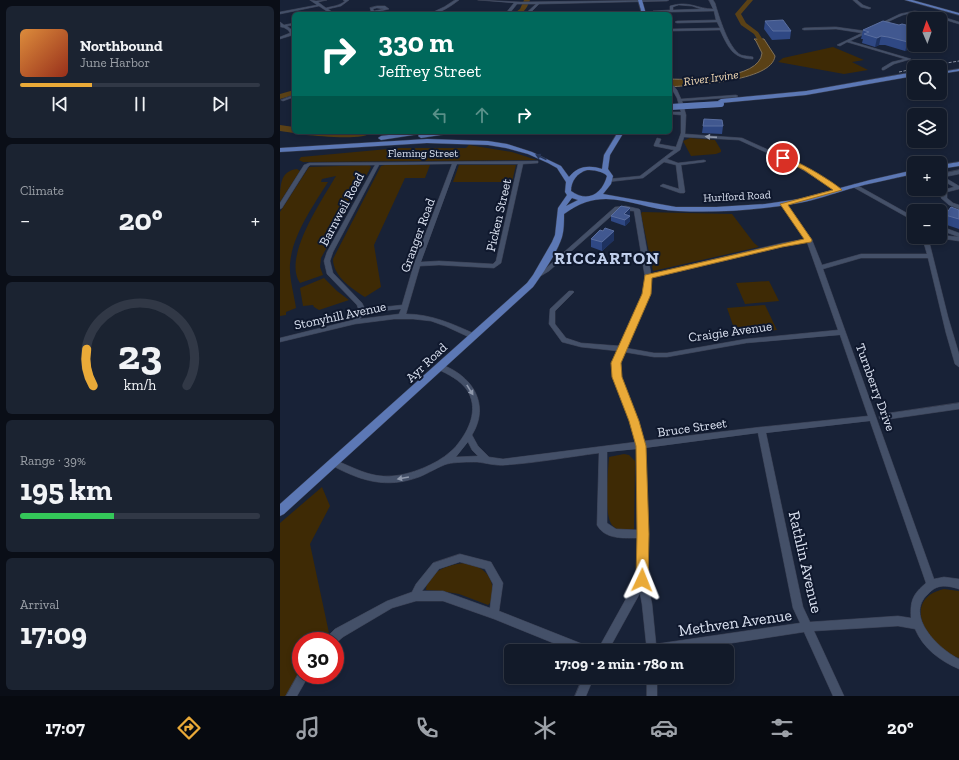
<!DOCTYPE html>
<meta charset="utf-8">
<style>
:root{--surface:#121a29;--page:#1b2331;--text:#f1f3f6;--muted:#9ca1a8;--line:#313846;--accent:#eaaa38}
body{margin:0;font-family:"Zilla Slab",serif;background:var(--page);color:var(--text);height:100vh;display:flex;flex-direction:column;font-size:15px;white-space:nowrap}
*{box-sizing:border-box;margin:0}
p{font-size:13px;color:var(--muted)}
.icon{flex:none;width:22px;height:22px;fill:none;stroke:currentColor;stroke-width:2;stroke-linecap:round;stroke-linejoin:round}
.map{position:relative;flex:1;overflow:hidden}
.drawer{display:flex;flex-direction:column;gap:6px;padding:6px;background:#0a0e17;width:280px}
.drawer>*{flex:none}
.top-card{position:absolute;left:12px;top:12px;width:380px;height:122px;border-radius:6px;box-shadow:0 2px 6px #0003,0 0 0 1px var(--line);background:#00695c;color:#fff;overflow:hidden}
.needle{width:26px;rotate:358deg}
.buttons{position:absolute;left:627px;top:12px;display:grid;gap:8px}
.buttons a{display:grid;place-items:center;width:40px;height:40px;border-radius:6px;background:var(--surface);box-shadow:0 2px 6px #0003,0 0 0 1px var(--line);font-size:20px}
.speed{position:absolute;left:12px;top:632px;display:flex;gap:8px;font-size:20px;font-weight:700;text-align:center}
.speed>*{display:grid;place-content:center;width:52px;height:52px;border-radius:50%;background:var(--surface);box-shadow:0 2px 6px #0003,0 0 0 1px var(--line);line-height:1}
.speed .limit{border:6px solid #d22;background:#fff;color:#111}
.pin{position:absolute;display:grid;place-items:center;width:34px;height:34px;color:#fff;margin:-17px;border:2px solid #fff;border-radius:50%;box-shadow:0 1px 4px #0007}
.me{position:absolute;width:44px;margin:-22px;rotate:2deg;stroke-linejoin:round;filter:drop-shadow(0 0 3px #0008)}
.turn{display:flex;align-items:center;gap:14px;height:84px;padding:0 20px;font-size:18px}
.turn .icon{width:52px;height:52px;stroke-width:2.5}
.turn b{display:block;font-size:28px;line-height:34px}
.lanes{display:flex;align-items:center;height:38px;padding:0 20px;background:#0003;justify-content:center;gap:20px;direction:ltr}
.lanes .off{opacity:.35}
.big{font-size:30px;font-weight:800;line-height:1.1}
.drawer .widget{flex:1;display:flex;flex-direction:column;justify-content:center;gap:6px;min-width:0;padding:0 14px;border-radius:6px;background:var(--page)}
.drawer .dial{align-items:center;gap:0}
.dial svg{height:104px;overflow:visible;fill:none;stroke:var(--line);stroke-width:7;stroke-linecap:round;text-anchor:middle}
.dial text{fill:var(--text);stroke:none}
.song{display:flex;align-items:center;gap:12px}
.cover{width:48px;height:48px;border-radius:6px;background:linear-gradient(135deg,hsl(30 70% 55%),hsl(10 70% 35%))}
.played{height:4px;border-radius:2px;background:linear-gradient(90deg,var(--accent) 30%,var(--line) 30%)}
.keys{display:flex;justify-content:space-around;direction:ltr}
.heat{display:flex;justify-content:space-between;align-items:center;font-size:22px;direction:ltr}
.charge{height:6px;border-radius:3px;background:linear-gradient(90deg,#34c759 39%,var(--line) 0)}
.trip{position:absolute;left:224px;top:644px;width:230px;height:40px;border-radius:6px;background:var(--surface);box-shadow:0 2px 6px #0003,0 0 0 1px var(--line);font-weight:800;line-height:40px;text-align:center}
.dock{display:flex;height:64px;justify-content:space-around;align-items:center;background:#070a10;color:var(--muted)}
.dock .icon{width:28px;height:28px}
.dock .active{color:var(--accent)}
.dock b{font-size:18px;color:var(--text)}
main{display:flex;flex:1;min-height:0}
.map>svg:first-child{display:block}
.green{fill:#3e2a05}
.water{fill:#5a4116;stroke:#817158}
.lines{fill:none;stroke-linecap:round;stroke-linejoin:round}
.river{fill:#5a4116;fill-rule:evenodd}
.minor-casing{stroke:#383e51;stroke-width:1}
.major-casing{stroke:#383e51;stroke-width:1}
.minor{fill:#445068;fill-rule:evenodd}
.major{fill:#5c78b5;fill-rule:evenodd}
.rail{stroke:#8890a2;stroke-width:1;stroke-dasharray:3 1.5;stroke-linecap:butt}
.major-bridge-casing{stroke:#383e51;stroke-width:6;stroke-linecap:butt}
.major-bridge{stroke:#5c78b5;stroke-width:6}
.wall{fill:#2f4884}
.shaded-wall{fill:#1e3260}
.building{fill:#415890;stroke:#5a6e9f}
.oneway{fill:#9099ac}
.oneway2{fill:#263556}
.route{fill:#eaaa38;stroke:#986e24}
.labels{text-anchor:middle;stroke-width:4;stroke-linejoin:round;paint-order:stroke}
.far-street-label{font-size:11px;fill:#dbe2f1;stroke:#0f182d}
.far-water-label{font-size:12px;font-style:italic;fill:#f6ddb7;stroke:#0f182d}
.street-label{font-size:13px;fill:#dbe2f1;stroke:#0f182d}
.near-street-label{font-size:16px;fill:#dbe2f1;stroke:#0f182d}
.district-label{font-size:17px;font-weight:bold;letter-spacing:1px;fill:#c0ceeb;stroke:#0f182d}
</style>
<main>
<section class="drawer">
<div class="widget">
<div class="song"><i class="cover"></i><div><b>Northbound</b><p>June Harbor</p></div></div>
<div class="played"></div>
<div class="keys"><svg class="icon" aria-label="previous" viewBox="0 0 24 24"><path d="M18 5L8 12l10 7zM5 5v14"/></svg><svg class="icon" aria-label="pause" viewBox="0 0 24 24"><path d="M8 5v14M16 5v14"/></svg><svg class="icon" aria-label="next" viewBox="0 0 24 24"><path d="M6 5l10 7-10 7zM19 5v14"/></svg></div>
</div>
<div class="widget"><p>Climate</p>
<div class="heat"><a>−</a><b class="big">20°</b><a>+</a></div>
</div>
<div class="widget dial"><svg viewBox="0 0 100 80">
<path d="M14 69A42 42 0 1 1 86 69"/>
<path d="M14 69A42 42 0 0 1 9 41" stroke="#eaaa38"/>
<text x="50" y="56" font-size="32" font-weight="700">23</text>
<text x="50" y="72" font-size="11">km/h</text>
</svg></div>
<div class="widget"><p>Range · 39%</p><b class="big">195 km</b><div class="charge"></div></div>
<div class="widget"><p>Arrival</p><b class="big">17:09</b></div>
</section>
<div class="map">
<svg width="679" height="696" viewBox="0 0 679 696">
<rect width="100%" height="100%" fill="#182237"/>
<path class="green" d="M553,47L584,60L572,62L588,70L564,74L498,62L503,58Z
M410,138L435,140L441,150V152L436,154L411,156L403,141Z
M189,145L232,152L257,160L23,162L19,160L21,157L119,148H186Z
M89,165L91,167L41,258L40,267L43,275L20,283C2,257 43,199 56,176L42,179L41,182H48C33,206 12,236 10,264C9,278 14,294 16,308L6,312V315L0,316V212L29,167Z
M105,165H150L145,178H125L94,245L101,287L85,297C72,289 53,276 53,259L101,166Z
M179,165H236L232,182H173Z
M17,169L20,171L0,202C0,186 0,171 17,169Z
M362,212L452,214L474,243L479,247L373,271L361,214Z
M44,278L57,291L69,300L39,310L34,307L33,305L23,306L20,288Z
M489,281L499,301L465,304L456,283Z
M485,305L497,330L456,334L447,308Z
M344,454L349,455L355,461L354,529C347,530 338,532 333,526C323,517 328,472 329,457Z
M42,487L50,506L30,544L49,633L42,641H21V671L6,696H0V523Z
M185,563C207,568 214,577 213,600L208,605L179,594L161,591L146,590C147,571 170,564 185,563Z
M664,589L679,591V658C648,649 619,599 664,589Z"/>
<path class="water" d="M474,39H484L495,56C492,82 410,85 390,87V79C410,80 480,80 482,53L476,41Z"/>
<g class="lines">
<path class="river" d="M244,0H250C246,10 244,14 233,14L240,9Z
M467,0H473L461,14L466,23L478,32L492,54L491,55H487L474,34L461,25L455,14Z
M14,90V95L0,99V94Z
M0,125L14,127V132H16L14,133L0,131Z
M22,132H93C83,141 41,136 26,135Z"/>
<defs>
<path id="minor" d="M30,0L36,1L47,0L38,2L46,8C53,6 59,6 65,1L63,0H69L61,6L48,9L55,14H51L39,6L0,14V12L37,5Z
M175,0H179C171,6 160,14 149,14L164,7Z
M198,0L241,2L389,0L387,1L259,4L249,14H245L256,4H237L229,14H225L234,3Z
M429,0H433L435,3C439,16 448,48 461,55C464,56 469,56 473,57V59C453,59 448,47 440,30L390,31V29L440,28L437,22L397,23L395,22L397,21L436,20L434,11L392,12L373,11L390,10V6C409,0 417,9 433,9ZM399,5L412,6L421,9L393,10V7Z
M573,0H577L583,5L591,8L589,9L581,7Z
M97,6H105L109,9L88,14H81L91,11L90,8ZM97,8L104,9L94,11L93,9Z
M635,11L654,14L679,22V24C661,19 642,9 623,15C615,18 608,22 600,26L597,25L620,14Z
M0,22L4,25L14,23V25L7,26L12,30L13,35L0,39V37L10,33C9,30 4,27 1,27Z
M556,27L585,31L591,29V31L570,41L631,59L614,64L604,70H602V68L612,62L625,59L567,42L560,46L557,45L582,33L556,29L524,30L522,29L524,28Z
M390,82L397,90L401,99L456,95L458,96L456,97L402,101L406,115L405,134L462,138L522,165L562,190L561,191H557L518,167L459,140L404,137L400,150L387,159L398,163L424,160L426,161L424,162L401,165L405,192L404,193H400L380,186L383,184L399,189L396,165L384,162L363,178L327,182L326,181L329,179L360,176L394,150L374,146V145L377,138L381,139L379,144L396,147L401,133V115L390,114V112H401L397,98L390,86Z
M14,95V97L3,101L1,100Z
M256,161H258V163L243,164L221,263L214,268L159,265L140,266L126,314C151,314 173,324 195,334L196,336L195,338H191L165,326L151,321L133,319H114L75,324L0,342V338L73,320L79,311L77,305L47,274L44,261L47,252L95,165H30L28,167L2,208L0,209V203L24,165L29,163ZM172,164L134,264L122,305L85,309L82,303L53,273L50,261L53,252L99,165ZM177,164H238L216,261L213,264L159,261L141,262ZM121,309L119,314L80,319L84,313Z
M679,170V174L664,177L679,186V189L667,192V198L673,203L679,205V209L669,205L661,198L663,190L674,187L660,179V174Z
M575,184L634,217V221L573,187V185Z
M504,202L506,203L532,240L542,265L581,254H647L642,237H648L668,317L679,354V367L675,364L666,333L648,258H581L543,269L654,579L664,577L679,579V589C666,585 657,584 648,594C624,616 659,649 679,659V669C660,661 643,648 635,629L618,626L534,631L564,696H553L524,632L400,651H367L362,604L360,593L328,651H317L357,579L358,538C345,538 325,540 317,525L319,453C288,457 256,463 225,465C216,466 206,463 197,462C189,462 175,462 167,464C160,466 147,474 139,477C106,489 81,481 51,465L50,463L51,461L54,460C74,467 89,478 112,476C130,475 157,464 170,452C174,449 177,445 180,441C191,426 198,407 187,390C180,380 168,374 157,369L156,367L160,364C192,375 211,404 192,435L198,446L209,457L223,459L356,442L350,421L333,377L332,363L338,351L301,347L282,342L269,324L270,309L289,291H293L294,292L275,311V324L286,338L301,343L340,346L364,294L365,277L354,211L338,210L269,271L259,277H255L254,276L265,269L335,207L346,206L359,209L360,210L371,274L502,243L525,239L501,204ZM527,242L558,330L466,339L387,353H374L346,348L370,294L371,278L502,247ZM560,335L588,416L481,427L364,441L358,421L341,377L340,363L344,352L374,357H387L466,343ZM590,421L646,583C633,594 630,600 631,618L618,616L530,622L523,607L486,433ZM478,433L513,608L520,623L376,644L372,604L367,580L368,534L365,448ZM188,442L192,450L198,456L176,457ZM357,449L358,530L336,529L327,523V452Z
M660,226L679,233V237L660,230Z
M660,235L679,237V241L658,238L657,237H660Z
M679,403V409L603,420L600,419L599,417L600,415L603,414Z
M180,554L211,562L223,583L219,611L310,647L311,651H293L214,619L163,601H136L112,608L63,637L55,644V641H46L47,637L55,629L107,601L132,592L136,584L153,563ZM180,562L205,569L213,584L210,608L163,591H142L159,569Z
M20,671L21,675H29L17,696H6Z
M303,677H314L306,696H295Z
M367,677H377V696H367Z"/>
<path id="major" d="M358,0H362L366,14H362Z
M625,0H632L679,13V15Z
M679,69V71L660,74V72Z
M634,72V76L526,95L441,103L438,101L441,99L526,91Z
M132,132H148L146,133L170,132L167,134L141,138L138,136L140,134L101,140L98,138L101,136Z
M338,132H344L330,155L328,169L333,176L331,184L323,194L396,207H436L485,204L519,199L590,180L634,170V174C612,179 590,183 569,189C552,194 536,200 519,203C479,210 438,213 398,211C354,209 325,183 284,214C284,221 284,230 282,237C277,253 263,273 253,287L4,514L0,516V504L247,283L253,275L272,242L275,235L278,208L287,195L285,192L286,182L277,168L268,163L248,154L226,148L208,145L147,143L0,152V148L147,139L208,141L227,144L252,152L281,166L289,177C298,166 309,165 322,169L324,155ZM307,170C313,170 323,171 327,176C322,194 308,203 291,191C291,181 297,173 307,170ZM292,198L298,200L286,206Z
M679,162V166L660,169V165Z"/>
</defs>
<use href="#minor" class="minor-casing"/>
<use href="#major" class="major-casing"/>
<use href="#minor" class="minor"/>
<use href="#major" class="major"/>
<path class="rail" d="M642,67L679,61
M619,72L634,69"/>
<defs>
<path id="major-bridge" d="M390,107L441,104"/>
</defs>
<use href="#major-bridge" class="major-bridge-casing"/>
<use href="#major-bridge" class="major-bridge"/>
</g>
<path class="wall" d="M485,21L511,31L510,39L492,40L484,29Z
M619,25L634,45H637L625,51L605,45H599L595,47L582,43L583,39H581L583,30Z
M424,119L443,126L442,134L422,133Z
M679,210V229L661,223L665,215Z
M350,214L349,215L350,216V221L345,226L331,221V216Z
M334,231V240L322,251L311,247V239Z"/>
<path class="shaded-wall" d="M601,36L599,45L595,47L597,38Z
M634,39V45H637L625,51L628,42Z
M350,208V214L344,219V214Z
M350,216V221L345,226V220Z
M334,231V240L322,251V242Z"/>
<path class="building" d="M503,20L511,31H493L485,21Z
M603,21L619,25L622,24L634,27V39L628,42L608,37L601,36L597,38L584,34L589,32L583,30Z
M424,119L442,120L443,126H423Z
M341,206L350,208L344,214L350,216L345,220L331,216Z
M671,207L679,210V219L665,215Z
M325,228L334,231L322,242L311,239L320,230L323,231Z"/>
<defs><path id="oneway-solid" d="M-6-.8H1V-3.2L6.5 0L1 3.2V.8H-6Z"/></defs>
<g class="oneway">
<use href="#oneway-solid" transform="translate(431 137) rotate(-176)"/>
<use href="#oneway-solid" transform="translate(190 390) rotate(58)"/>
<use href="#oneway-solid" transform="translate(123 478) rotate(170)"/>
</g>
<use class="oneway2" href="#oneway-solid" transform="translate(261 157) rotate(-156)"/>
<path class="route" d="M501,157C511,156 554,182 562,190L508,205L532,240L531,242L502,247L372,278L371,294L341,363L342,377L359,421L366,446L369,534L368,580L366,584L362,586L357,584L356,580L357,534L356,446L349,421L332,377L331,363L362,294L365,275L524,239L500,204L553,190L524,170L501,159Z"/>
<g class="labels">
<g class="far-street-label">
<text x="143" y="157">Fleming Street</text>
<text transform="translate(457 196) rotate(-3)" y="4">Hurlford Road</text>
</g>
<g class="far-water-label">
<text transform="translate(431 78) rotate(-8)" y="4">River Irvine</text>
</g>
<g class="street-label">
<text transform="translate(61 209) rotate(-62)" y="5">Barnweil Road</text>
<text transform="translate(218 215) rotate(-77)" y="5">Picken Street</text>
<text transform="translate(137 235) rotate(-70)" y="5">Granger Road</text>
<text transform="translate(60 315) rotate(-12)" y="5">Stonyhill Avenue</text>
<text transform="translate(450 331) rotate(-8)" y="5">Craigie Avenue</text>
<text transform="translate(146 362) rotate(-43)" y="5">Ayr Road</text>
<text transform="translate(596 387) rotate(70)" y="5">Turnberry Drive</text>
<text transform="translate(412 427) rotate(-8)" y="5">Bruce Street</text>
</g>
<g class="near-street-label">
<text transform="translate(526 562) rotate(77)" y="6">Rathlin Avenue</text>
<text transform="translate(455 622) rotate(-8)" y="6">Methven Avenue</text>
</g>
<g class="district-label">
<text x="327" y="264">RICCARTON</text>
</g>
</g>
</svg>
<div class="buttons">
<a><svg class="needle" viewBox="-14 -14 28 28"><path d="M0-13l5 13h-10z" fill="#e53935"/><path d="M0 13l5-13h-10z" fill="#9ca1a8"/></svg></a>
<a><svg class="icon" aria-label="search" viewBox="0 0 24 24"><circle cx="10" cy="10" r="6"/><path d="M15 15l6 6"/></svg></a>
<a><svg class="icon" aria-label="layers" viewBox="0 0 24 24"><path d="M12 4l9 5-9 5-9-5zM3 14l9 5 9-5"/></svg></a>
<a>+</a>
<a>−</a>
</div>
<div class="speed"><div class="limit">30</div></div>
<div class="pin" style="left:503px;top:158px;background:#d93025"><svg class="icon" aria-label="arrive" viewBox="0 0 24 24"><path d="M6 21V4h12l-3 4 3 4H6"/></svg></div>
<svg class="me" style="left:362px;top:580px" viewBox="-20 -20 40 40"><path d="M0-17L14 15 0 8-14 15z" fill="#eaaa38" stroke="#fff" stroke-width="4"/></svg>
<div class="trip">17:09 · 2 min · 780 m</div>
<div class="top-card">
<div class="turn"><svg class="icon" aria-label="right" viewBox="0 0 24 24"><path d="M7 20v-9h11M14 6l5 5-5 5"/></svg><div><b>330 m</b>Jeffrey Street</div></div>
<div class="lanes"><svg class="icon off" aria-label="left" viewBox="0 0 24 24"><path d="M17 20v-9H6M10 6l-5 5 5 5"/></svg><svg class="icon off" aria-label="ahead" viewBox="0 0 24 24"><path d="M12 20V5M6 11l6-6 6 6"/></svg><svg class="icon" aria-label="right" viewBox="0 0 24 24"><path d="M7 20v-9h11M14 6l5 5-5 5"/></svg></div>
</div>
</div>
</main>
<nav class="dock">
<b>17:07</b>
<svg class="icon active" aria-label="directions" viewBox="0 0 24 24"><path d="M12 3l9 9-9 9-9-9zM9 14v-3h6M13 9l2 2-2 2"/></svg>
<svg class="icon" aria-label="music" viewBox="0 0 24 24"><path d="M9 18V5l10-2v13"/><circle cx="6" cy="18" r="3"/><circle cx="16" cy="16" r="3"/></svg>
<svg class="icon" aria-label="phone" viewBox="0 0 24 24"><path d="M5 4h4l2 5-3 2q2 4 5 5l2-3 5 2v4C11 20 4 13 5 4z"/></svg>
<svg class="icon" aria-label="climate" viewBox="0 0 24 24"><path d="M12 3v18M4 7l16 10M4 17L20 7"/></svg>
<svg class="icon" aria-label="car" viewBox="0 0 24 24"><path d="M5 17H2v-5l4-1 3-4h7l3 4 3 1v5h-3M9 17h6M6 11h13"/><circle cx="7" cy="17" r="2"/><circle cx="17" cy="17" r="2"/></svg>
<svg class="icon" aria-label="filters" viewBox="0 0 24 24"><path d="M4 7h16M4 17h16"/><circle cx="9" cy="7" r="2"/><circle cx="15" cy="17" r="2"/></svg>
<b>20°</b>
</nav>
